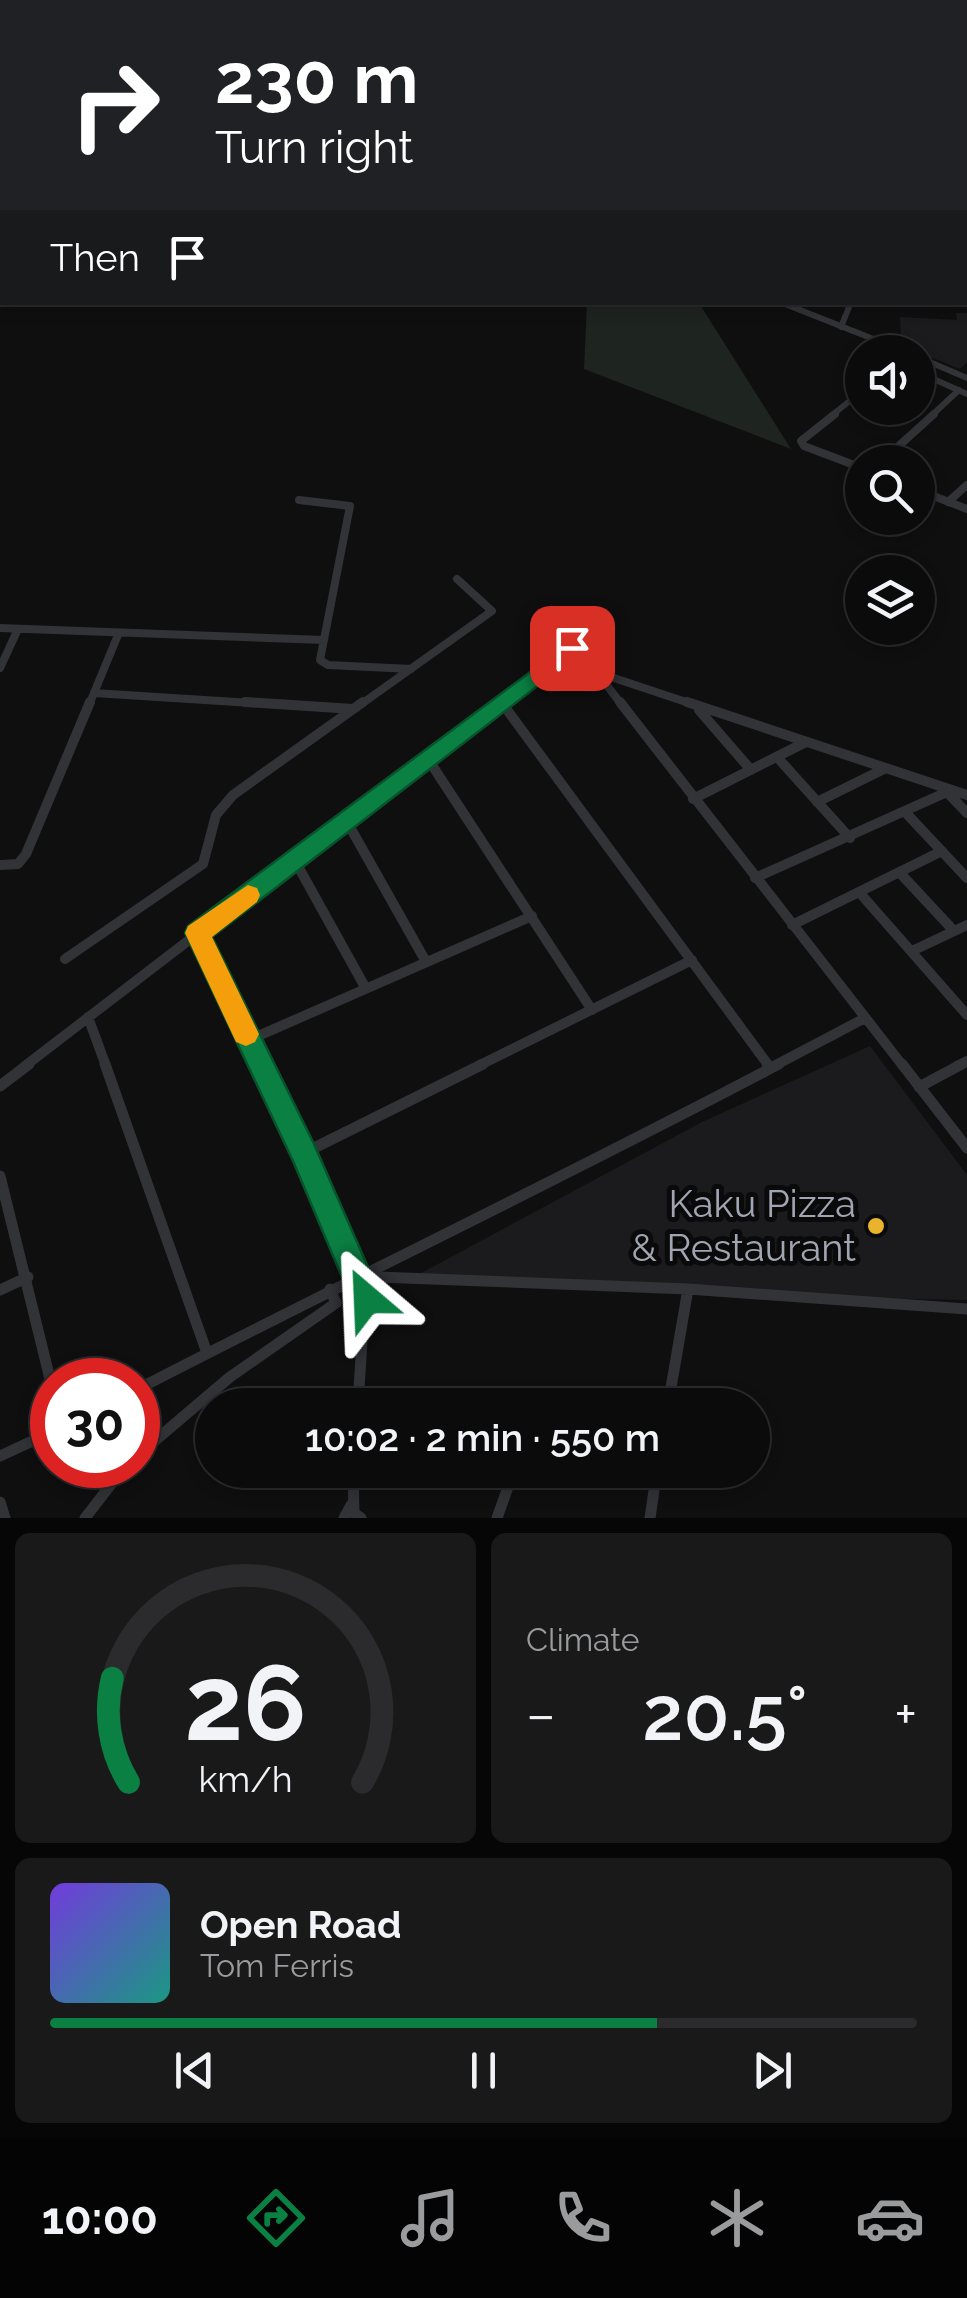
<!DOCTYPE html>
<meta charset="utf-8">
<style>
:root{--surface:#0b0b0c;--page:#19191a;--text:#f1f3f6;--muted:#9a9b9d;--line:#2b2b2d;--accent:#0b8043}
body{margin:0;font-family:Raleway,sans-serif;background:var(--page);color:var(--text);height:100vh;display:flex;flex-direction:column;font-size:38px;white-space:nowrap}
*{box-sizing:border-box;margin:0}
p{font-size:32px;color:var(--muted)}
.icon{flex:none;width:55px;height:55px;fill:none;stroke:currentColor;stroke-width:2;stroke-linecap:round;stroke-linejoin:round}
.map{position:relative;height:1518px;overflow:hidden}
.drawer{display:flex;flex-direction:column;gap:15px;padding:15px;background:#060607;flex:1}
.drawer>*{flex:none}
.top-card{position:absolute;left:0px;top:0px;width:968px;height:305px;box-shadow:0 5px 15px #0003,0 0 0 2px var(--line);background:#202124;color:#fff;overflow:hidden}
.controls{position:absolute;left:845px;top:335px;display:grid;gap:20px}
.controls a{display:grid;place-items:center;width:90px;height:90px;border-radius:50%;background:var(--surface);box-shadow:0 5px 15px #0003,0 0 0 2px var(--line);font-size:50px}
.speed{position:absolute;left:30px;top:1358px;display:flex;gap:20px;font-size:50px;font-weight:700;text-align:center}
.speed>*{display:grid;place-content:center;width:130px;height:130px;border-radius:50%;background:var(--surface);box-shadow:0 5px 15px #0003,0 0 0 2px var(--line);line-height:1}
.speed .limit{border:15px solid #d22;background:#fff;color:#111}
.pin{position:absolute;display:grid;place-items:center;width:85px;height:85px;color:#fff;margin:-42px;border-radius:20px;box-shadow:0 5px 15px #0006}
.me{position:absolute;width:110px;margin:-55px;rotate:334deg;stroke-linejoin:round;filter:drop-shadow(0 0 8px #0008)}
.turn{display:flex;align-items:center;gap:35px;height:210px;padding:0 50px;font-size:45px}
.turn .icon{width:130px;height:130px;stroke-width:2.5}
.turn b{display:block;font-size:70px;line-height:85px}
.then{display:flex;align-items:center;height:95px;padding:0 50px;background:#0003;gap:20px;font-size:38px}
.big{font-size:75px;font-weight:600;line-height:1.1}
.drawer .widget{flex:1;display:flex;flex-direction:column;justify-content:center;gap:15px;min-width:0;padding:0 35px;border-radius:15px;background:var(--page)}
.drawer .dial{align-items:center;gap:0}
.dial svg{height:260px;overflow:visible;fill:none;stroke:var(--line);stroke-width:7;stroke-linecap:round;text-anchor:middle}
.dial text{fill:var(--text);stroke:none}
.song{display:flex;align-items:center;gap:30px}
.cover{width:120px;height:120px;border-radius:15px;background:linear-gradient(135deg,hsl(260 70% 55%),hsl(170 70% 35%))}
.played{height:10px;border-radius:5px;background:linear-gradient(90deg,var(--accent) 70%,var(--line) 70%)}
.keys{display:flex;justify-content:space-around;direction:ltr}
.heat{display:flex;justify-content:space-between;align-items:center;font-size:55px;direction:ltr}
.drawer .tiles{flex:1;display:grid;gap:15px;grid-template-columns:1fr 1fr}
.widget:last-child{grid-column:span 2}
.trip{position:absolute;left:195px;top:1388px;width:575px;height:100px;border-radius:50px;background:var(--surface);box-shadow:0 5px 15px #0003,0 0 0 2px var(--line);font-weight:600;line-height:100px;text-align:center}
.dock{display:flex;height:160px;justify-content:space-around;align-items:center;background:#040405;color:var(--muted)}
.dock .icon{width:70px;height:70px}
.dock .active{color:var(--accent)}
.dock b{font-size:45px;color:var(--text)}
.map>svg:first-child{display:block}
.built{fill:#1b1b1d}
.green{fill:#1e241f}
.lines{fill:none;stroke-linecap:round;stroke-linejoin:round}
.minor-far4{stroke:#323337;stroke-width:5}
.minor-far3{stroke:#323337;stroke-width:6}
.minor-far2{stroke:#323337;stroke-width:8}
.minor-far1{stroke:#323337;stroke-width:10}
.minor{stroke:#323337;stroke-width:11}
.tertiary{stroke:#323337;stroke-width:6}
.secondary{stroke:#3e4045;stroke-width:6}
.wall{fill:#47484d}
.route{fill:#0b8043;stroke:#07532c;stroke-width:2.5}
.slow{fill:#f59e0b}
.poi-dot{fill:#e9b32e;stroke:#0a0a0b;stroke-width:4}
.labels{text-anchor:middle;stroke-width:10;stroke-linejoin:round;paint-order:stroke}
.near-poi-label{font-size:38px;fill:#a0a5b1;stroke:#0a0a0b;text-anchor:end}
</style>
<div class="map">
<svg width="967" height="1518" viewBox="0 0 967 1518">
<rect width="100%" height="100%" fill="#0f0f10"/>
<path class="built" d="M956,313H967V362L960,369L901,345L900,317L957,320Z
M870,1046L967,1175V1300L796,1297L412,1278L702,1122Z"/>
<path class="green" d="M587,303H699L791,449L584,369Z"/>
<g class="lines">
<path class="minor-far4" d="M565,0L573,2"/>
<path class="minor-far3" d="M841,327L851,302
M918,372L967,394
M831,416L862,391
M931,416L959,390"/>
<path class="minor-far2" d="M835,414L801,441L804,446L862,468
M881,462L934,414
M918,490L967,509
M299,500L350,506L320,660L328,665L411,669
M948,502L967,485
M0,628L324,640
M0,668L18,629
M598,674L622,705
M94,693L285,705
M89,705L118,635
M360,705L492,611L457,579
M495,705L568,649L576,650L596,672L695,705"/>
<path class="minor-far1" d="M245,702L353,709
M620,702L903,1066
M687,702L967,795
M502,703L769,1066
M699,710L751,770
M777,757L850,838
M428,759L592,1010
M945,790L967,813
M693,799L804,743
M817,802L884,769
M906,813L967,878
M346,820L425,960
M294,859L365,987
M0,865L18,864L26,854L90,702
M900,873L954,931
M755,878L947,792
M859,892L967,1015
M792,925L942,851
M197,933L262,1066
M912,951L967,925
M65,959L203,864L216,815L233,795L363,702
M88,1017L106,1066
M249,1040L532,916
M25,1066L499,702
M478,1066L692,960
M774,1066L865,1018
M957,1066L967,1061"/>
<path class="minor" d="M105,1064L207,1353
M261,1064L365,1293L358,1405
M767,1064L770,1068
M902,1064L967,1148
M0,1086L29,1064
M919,1087L962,1064
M304,1153L483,1064
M0,1176L52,1387
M360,1280L378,1277L688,1289L967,1309
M0,1290L28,1277
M138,1389C351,1279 567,1176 779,1064
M668,1405L688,1289
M138,1455L230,1377L336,1303L330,1289
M0,1456L52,1432
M353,1470L354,1513L361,1518
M0,1502L5,1518
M85,1518L126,1465
M344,1518L351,1505
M497,1518L514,1470
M650,1518L657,1470"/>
<path class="tertiary" d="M780,302L906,352
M918,357L967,378"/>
<path class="secondary" d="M534,2L541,0
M549,2L554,0"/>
</g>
<path class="wall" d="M883,0H903L902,2H884Z
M905,0H967V8H965V2Z"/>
<path class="route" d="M572,641L583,648L579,654L212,937L314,1144L382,1299L378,1310L367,1314L356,1310L293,1161L185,933L188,926Z"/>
<path class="slow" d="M248,885L257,888L260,895L257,902L212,937L259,1034L255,1042L246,1046L236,1042L185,933L188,926Z"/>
<circle class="poi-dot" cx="876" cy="1226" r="10"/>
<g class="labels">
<g class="near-poi-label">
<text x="856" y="1217">Kaku Pizza<tspan x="856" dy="44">&amp; Restaurant</tspan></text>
</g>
</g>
</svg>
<div class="controls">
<a><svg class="icon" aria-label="sound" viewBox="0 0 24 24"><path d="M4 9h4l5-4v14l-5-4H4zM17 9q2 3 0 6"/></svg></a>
<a><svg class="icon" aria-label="search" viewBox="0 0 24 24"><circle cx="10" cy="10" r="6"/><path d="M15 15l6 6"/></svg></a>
<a><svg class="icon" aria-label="layers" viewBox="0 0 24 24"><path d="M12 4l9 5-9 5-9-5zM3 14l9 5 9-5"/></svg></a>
</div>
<div class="speed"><div class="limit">30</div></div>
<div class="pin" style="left:572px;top:648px;background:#d93025"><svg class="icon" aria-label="arrive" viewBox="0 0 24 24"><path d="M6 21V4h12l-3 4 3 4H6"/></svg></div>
<svg class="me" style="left:367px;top:1299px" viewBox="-20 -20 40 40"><path d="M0-17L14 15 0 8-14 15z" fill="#0b8043" stroke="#fff" stroke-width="4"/></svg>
<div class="trip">10:02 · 2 min · 550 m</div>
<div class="top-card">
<div class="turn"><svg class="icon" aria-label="right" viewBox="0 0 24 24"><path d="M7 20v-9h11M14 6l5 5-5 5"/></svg><div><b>230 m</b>Turn right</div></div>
<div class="then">Then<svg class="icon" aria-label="arrive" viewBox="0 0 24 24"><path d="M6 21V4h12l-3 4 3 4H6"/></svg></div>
</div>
</div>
<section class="drawer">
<div class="tiles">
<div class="widget dial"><svg viewBox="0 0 100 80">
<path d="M14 69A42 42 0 1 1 86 69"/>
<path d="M14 69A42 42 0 0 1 9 37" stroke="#0b8043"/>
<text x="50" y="56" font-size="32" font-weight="700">26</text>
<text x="50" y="72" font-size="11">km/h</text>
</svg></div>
<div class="widget"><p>Climate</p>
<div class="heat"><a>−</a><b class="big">20.5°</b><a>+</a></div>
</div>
<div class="widget">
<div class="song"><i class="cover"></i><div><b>Open Road</b><p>Tom Ferris</p></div></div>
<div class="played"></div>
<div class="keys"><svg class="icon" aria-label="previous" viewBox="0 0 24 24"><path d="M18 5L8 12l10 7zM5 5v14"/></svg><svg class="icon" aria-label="pause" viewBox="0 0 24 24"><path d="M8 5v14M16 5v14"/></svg><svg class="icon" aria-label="next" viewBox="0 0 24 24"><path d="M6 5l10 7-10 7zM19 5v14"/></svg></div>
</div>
</div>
</section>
<nav class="dock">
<b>10:00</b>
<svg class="icon active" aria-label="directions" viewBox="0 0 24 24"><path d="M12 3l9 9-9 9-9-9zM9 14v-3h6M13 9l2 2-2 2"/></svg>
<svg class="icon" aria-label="music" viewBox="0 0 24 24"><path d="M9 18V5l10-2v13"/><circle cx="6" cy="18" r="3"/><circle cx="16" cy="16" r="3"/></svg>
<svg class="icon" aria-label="phone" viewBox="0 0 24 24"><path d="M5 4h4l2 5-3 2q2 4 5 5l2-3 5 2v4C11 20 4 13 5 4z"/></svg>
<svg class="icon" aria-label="climate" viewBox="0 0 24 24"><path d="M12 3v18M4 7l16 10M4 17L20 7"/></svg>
<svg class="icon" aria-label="car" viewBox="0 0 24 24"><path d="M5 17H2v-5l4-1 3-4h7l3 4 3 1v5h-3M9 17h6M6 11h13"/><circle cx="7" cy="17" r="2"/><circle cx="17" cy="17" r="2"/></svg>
</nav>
